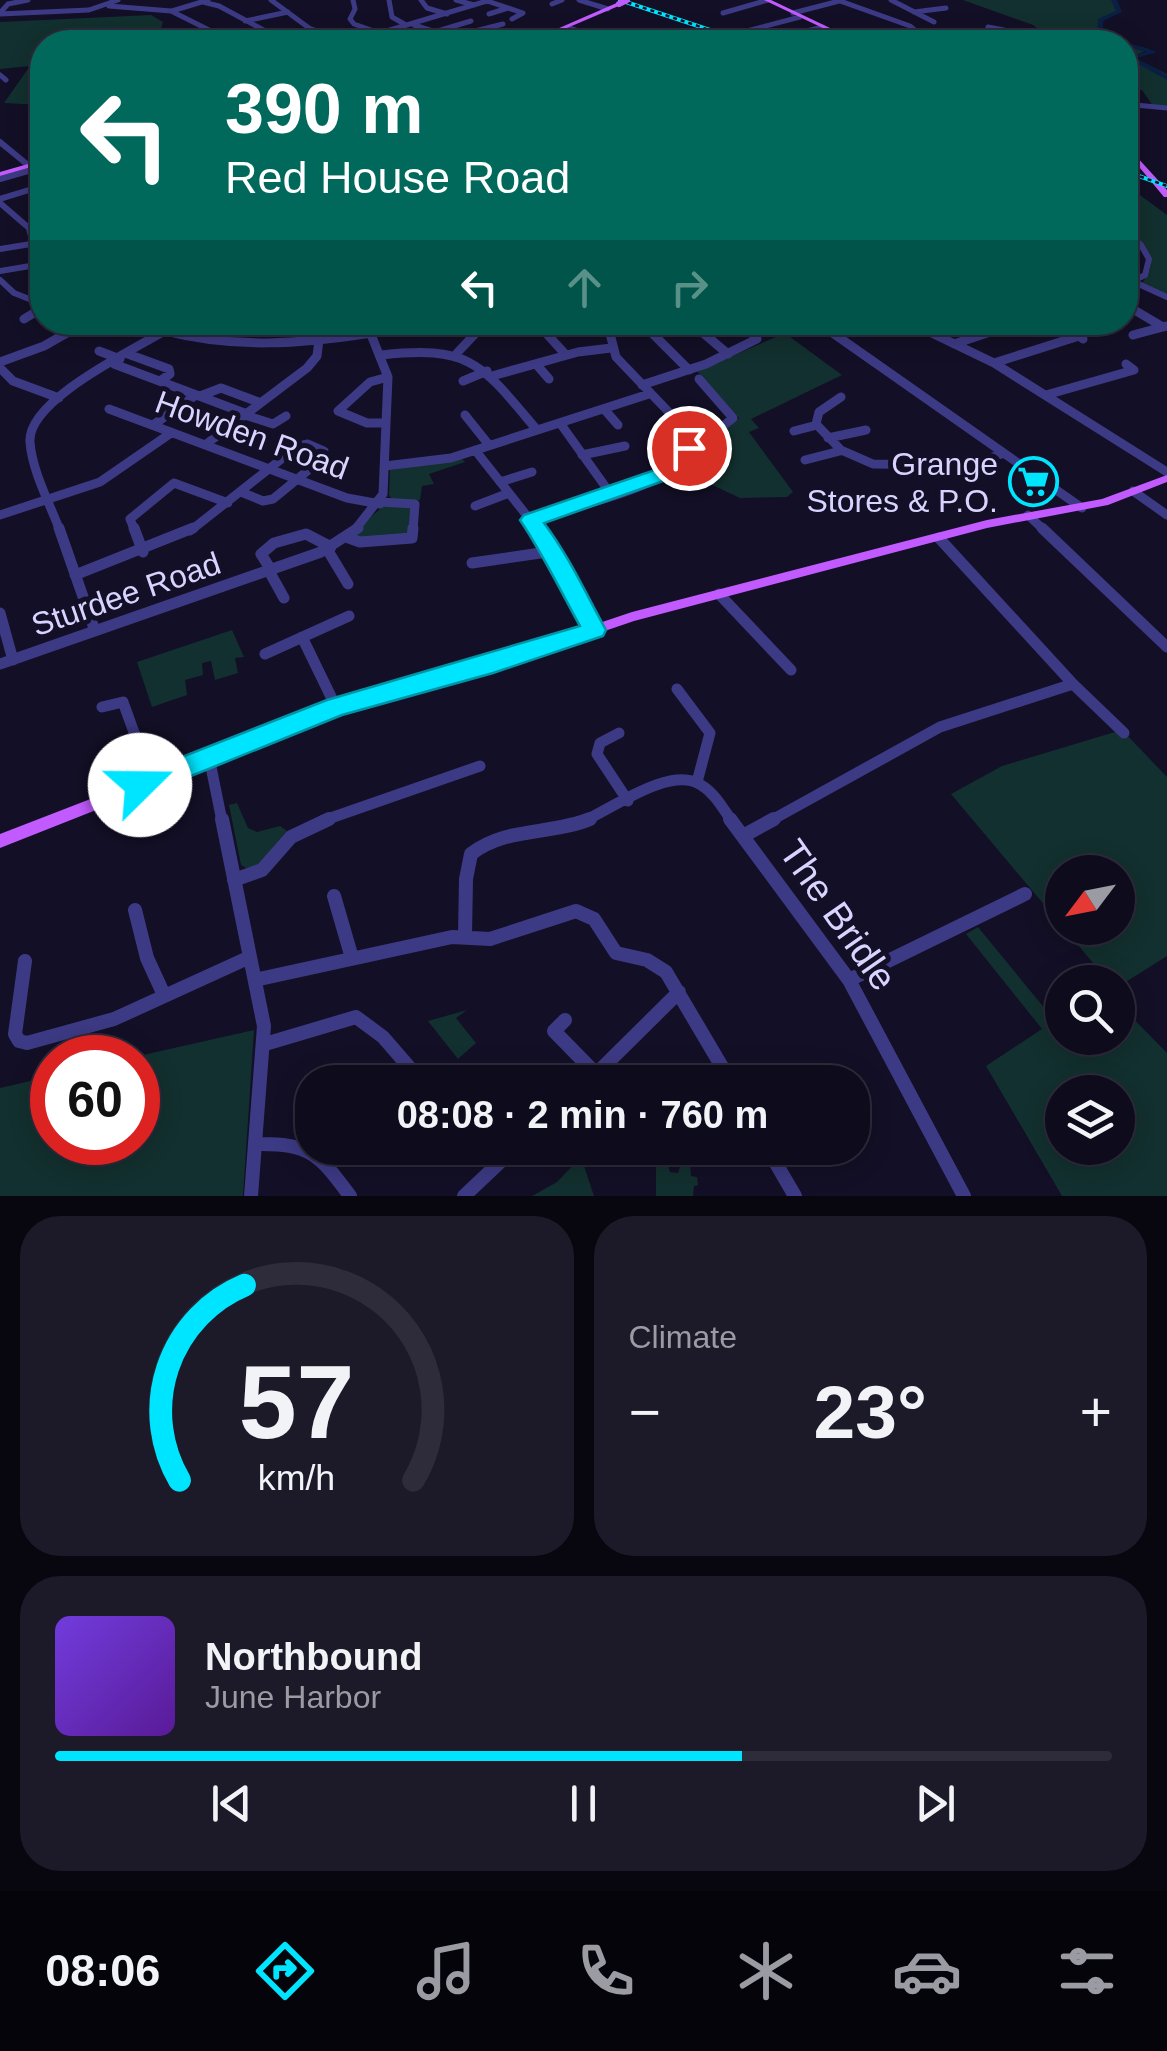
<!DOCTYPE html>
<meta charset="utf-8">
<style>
:root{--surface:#0e0b1c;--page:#1c1929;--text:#f1f3f6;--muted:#9b9ba3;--line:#2e2b3b;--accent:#00e5ff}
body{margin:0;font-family:Arial,sans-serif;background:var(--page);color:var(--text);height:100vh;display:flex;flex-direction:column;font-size:38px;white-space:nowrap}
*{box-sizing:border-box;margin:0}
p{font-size:32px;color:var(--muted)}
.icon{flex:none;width:55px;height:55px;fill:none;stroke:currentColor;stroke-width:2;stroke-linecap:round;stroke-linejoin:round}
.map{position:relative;height:1196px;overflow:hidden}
.drawer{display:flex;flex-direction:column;gap:20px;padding:20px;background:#08060f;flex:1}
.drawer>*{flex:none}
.top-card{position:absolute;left:30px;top:30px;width:1108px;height:305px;border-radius:40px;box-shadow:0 5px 25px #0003,0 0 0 2px var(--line);background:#00695c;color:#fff;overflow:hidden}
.needle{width:65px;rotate:238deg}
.fabs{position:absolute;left:1045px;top:855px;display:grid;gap:20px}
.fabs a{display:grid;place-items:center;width:90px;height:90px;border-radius:50%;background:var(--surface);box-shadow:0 5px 25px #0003,0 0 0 2px var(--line);font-size:50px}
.speed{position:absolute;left:30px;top:1035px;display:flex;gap:20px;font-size:50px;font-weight:700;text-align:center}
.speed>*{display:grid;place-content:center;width:130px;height:130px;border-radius:50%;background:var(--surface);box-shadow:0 5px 25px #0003,0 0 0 2px var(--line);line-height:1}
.speed .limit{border:15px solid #d22;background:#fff;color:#111}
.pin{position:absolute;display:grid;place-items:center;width:85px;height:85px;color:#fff;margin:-42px;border:5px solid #fff;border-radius:50%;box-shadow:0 2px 10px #0007}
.me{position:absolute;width:110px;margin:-55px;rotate:68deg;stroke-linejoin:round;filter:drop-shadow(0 0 8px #0008)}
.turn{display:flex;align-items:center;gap:35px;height:210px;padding:0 30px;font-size:45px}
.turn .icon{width:130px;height:130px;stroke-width:2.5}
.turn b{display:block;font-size:70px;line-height:85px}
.lanes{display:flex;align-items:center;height:95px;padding:0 30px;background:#0003;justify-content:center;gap:50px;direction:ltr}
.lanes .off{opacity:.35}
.big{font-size:75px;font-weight:700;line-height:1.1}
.drawer .widget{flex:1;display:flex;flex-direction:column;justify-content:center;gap:15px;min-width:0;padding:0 35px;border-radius:40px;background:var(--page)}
.drawer .dial{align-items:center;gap:0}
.dial svg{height:260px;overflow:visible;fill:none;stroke:var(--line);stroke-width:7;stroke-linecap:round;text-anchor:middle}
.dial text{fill:var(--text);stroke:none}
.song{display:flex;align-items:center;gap:30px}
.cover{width:120px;height:120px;border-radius:15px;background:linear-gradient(135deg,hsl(260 70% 55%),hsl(270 70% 35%))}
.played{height:10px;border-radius:5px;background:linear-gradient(90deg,var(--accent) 65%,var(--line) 65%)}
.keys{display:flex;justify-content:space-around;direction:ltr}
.heat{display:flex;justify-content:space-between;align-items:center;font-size:55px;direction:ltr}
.drawer .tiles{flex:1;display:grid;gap:20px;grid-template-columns:1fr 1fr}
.widget:last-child{grid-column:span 2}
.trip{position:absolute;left:295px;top:1065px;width:575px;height:100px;border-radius:40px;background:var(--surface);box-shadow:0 5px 25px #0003,0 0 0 2px var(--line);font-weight:700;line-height:100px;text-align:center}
.dock{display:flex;height:160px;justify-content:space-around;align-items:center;background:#06040b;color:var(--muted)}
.dock .icon{width:70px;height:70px}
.dock .on{color:var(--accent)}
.dock b{font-size:45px;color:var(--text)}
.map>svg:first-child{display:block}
.green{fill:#12302f;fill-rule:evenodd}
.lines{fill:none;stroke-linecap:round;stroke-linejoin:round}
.river{fill:#0a1f44;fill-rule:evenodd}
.minor-far4{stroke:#3d3a85;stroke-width:5}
.minor-far3{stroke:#3d3a85;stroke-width:6}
.minor-far2{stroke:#3d3a85;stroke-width:9}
.minor-far1{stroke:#3d3a85;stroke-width:11}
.minor{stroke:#3d3a85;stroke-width:14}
.major{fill:#c25bff;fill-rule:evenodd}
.rail-casing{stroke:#00e5ff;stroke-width:4}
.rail{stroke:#130f26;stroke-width:2.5;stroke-dasharray:4;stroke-linecap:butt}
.major-bridge{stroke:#c25bff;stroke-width:6}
.route{fill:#00e5ff;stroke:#0095a6;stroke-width:2.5}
.labels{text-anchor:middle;stroke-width:10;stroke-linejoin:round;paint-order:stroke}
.street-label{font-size:32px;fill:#d9d4ff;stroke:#130f26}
.poi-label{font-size:32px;fill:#d9d4ff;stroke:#130f26;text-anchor:end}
.near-street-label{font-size:38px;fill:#d9d4ff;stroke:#130f26}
</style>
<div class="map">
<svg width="1167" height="1196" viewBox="0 0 1167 1196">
<rect width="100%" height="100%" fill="#130f26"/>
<path class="green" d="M963,0H1117L1119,10L1100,23L1098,35L1149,49L1133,57L1167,74V106H1153L1142,90L1125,92V42H1054L1033,25Z
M151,15L163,22L161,29L152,31L160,38L177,36L188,42H42V105L4,103L30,66L0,69V22Z
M1125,184L1167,215V295L1142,283C1160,260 1147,247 1125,232Z
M782,322L791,329L786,334L842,375L751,419L759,428L749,432L793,492L787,497L740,498L689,474L696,435L730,426L739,418L697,371L783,334L772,323Z
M461,458L465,462L429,474L434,484L422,486L420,500H394L389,496L390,470Z
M411,502L412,538L347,537L386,504Z
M232,630L244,657L235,658L238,673L215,680L211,661L202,663L203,675L185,680L187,695L152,707L137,662Z
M1115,732L1125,733L1167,777V956L1121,985L1123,1008L1167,1053V1196H1062L986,1066L1042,1029L966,934L978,927L1055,1021L1062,1018V1038H1118V982H1109L951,794L1002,766ZM1062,872H1118V928H1062ZM1062,1092H1118V1148H1062Z
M237,803L248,828L257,832L280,826L287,831L257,866L248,869L241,865L229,805Z
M467,1010L456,1018L476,1043L458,1059L428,1021Z
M254,1030L243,1196H0V1088L52,1076V1142H138V1058L134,1057Z
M581,1157L594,1196H532L557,1182Z
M656,1160L667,1161L670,1172L678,1173L681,1163H690L691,1176L697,1177L698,1185L694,1186L693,1196H656Z"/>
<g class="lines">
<path class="river" d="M1111,0H1117L1122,12L1103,21V37L1119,42H1111L1097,38L1098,19L1116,11Z
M1124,42L1127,43L1155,51V53L1136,58L1167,75V80L1129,59V57L1146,52L1125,46Z"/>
<path class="minor-far4" d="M271,0L309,28L346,42
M353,0L355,9L350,19L354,24L405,42
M389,0L392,17L406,25
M421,0L427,8L447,14
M456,0L474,5
M579,0L608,9
M891,0L934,22
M487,1L523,13L512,19
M840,1L910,26L918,33L916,42
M203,2L219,6L286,42
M552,4L562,0
M109,6L171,11L233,42
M172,11L208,0
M914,12L946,8
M0,13L8,4L28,0
M723,13L768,0
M793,13L843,0
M0,14L89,10L118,0
M489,14L508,8
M245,21L288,12
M414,25L451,37L503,24
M988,27L1004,30
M570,28L612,42
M747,31L800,17
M747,31L779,41
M380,33L490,0
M431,33L471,21
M918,37L958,32L985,36
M773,39L823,27
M367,42L386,36
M0,75L6,80
M1125,104L1167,108"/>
<path class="minor-far3" d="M0,142L28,165
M0,179L42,167
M0,199L42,186
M0,203L29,228L38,265
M1125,233L1141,245L1149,259L1145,275L1125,285
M0,249L37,243
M0,271L42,264
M0,280L14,293L42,304
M1134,282L1167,297
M1125,304L1130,307"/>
<path class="minor-far2" d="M1126,305L1163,327
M24,319L42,308
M536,322L566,355
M817,322L1082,508
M909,322L994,363L1167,472
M643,324L689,370
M687,326L696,327L728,354
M608,327L646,323
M825,328L845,322
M165,331C234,349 301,344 371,333
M1133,335L1166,326
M954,344L1020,322
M99,351L120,359
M457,353L475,334L479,322
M128,354L169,369L170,374L160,381
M382,355C472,345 482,365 537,430
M0,362L44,346L86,322
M994,363L1079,336L1083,339
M114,364L247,414
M536,364L549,379
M0,368L13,381L59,398
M492,376L578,352L611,348
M463,381L487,371
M642,385L706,364L757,339L741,322
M1046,395L1134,370L1126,364
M200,396L221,388L261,403
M841,397L819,412L816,424L841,450L873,464L970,465L1004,453
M109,409L347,498L380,504
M604,409L618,425
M245,415L273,424L286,416
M465,415L489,445
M386,423H367L338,411L370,382L388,377
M560,423L610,493
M153,425L196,395
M794,431L817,425
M688,433L723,426L733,418L699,379
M828,438L866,430
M205,445L307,368L317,356L319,340
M475,450L539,531
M582,455L625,446
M805,460L840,451
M385,466L451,458L649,394
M500,482L532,472
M1133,491L1167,515
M381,502L415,504L413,531
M475,506L509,493
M0,515L100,482L171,433
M1028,515L1045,531
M531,520C570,507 670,489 688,451L684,428L616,357L607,322
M60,531C50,504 32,471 30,442C27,399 138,348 171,327
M135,531L130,519L174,483L228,503
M190,531L298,446L308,444L324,451L323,458L273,499L263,501L241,492
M354,531L383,494L388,377L366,322"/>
<path class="minor-far1" d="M59,528L95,631
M134,528L143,552
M537,528L595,630
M1042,528L1167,647
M346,537L360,542L412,538L413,528
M939,538L1073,684L1124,733
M327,549L348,584
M472,563L554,551
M271,570L261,554L274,543L306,534L331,547
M269,571L284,598
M75,575L193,528
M719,594L791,670
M0,613L13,660
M302,637L336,707
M265,654L349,616
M0,664L321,552L358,528
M677,689L710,733L697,782
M102,707L123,702L140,749L136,772L140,785
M619,733L600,743L597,754L628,801
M209,757L222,821
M322,821L480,766
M584,821C613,808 671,765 701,785C715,793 723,809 732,821
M770,821L940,727L1073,684"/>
<path class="minor" d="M222,819L264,1026L251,1196
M730,819L849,980L964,1196
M743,836L774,819
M234,880L262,870L291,837L329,819
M334,896L352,958
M135,910L147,958L164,995
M465,936L466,879L471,854C505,827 551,835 590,819
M25,961L15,1034L19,1041L27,1043L114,1019L250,957
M255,980L452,937L490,939L576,911L594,919L616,953L647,960L666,972L731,1082
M849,980L1025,894
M565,1020L554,1031L596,1074
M265,1044L356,1017L383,1037L422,1082
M588,1082L679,992
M256,1144C310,1143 319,1154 350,1196
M478,1148L494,1166
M767,1148L795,1196
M464,1196L515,1148"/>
<path class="major" d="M764,0H771L830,28L912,42H901L827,30Z
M619,2L621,5L534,42H527Z
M1125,144L1167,190V197H1164L1125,150Z
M42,160V164L0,176V172Z
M1167,475V482L1108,505L987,528L634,621L493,669L387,695L0,848V834L385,685L492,659L632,612L987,520L1102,499Z"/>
<defs>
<path id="rail" d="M620,0L746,42
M1125,171L1167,186"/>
</defs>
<use href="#rail" class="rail-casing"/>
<use href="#rail" class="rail"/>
<path class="major-bridge" d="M619,4L627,0"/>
</g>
<path class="route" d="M689,442L698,448L690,465L675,477L544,523C569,556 586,594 606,630L603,636L493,673L342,715L149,793L140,796L131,793L127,785L131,777L327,700L580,626C560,590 543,554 520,520L524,515L661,468L675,457L682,444Z"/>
<defs>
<symbol id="supermarket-ring" viewBox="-11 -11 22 22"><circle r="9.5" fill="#130f26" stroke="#00e5ff" stroke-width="1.5"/><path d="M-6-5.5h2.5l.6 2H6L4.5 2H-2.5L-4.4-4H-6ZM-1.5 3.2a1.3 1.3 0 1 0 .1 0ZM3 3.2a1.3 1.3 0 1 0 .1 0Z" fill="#00e5ff"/></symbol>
</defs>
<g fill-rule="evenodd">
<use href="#supermarket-ring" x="1006" y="454" width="55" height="55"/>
</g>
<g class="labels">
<g class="street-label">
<text transform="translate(252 435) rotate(20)" y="11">Howden Road</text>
<text transform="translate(126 594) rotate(-19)" y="11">Sturdee Road</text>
</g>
<g class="poi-label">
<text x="998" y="475">Grange<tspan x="998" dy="37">Stores &amp; P.O.</tspan></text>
</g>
<g class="near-street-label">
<text transform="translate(838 915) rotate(55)" y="13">The Bridle</text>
</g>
</g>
</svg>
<div class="fabs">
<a><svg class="needle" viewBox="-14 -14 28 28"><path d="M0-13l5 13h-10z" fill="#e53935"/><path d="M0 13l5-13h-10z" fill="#9b9ba3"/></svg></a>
<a><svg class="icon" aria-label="search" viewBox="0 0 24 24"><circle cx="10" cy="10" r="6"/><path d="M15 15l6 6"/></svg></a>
<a><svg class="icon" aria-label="layers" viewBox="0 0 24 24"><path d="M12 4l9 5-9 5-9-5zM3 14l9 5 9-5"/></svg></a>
</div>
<div class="speed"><div class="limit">60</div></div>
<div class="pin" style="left:689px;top:448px;background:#d93025"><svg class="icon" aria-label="arrive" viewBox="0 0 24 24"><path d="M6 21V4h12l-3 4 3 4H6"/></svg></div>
<svg class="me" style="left:140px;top:785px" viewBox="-20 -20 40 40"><circle r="19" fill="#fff"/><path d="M0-13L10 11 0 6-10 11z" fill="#00e5ff"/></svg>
<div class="trip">08:08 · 2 min · 760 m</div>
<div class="top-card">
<div class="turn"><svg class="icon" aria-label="left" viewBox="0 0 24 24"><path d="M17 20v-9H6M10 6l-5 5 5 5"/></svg><div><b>390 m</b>Red House Road</div></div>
<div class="lanes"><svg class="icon" aria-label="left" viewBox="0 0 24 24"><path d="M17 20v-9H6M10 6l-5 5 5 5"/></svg><svg class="icon off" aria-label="ahead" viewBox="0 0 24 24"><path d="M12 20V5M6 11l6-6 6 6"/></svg><svg class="icon off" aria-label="right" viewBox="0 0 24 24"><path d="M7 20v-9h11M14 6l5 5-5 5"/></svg></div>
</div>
</div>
<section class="drawer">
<div class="tiles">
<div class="widget dial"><svg viewBox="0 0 100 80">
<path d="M14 69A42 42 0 1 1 86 69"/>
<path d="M14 69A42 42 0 0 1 34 9" stroke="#00e5ff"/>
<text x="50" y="56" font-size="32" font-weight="700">57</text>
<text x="50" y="72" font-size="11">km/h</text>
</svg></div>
<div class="widget"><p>Climate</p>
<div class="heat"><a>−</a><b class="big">23°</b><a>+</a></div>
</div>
<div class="widget">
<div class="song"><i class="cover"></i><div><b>Northbound</b><p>June Harbor</p></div></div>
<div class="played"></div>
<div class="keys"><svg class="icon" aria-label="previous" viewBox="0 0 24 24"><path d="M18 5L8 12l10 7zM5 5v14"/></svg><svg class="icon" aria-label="pause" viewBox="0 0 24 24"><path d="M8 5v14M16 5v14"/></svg><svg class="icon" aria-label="next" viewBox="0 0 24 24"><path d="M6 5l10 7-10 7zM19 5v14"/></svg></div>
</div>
</div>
</section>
<nav class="dock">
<b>08:06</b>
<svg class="icon on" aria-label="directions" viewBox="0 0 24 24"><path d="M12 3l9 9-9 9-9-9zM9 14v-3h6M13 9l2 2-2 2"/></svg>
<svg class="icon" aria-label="music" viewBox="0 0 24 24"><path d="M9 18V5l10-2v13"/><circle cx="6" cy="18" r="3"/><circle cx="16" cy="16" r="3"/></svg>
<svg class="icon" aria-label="phone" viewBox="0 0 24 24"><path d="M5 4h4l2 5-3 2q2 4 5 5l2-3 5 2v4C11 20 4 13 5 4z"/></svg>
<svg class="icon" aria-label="climate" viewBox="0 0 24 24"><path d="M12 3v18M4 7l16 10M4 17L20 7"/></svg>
<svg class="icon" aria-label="car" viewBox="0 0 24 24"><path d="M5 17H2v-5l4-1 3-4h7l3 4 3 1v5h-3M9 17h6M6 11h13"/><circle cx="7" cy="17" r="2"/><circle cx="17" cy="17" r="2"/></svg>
<svg class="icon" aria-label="filters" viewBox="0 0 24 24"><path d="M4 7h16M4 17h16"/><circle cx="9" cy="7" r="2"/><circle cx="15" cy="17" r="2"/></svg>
</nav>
